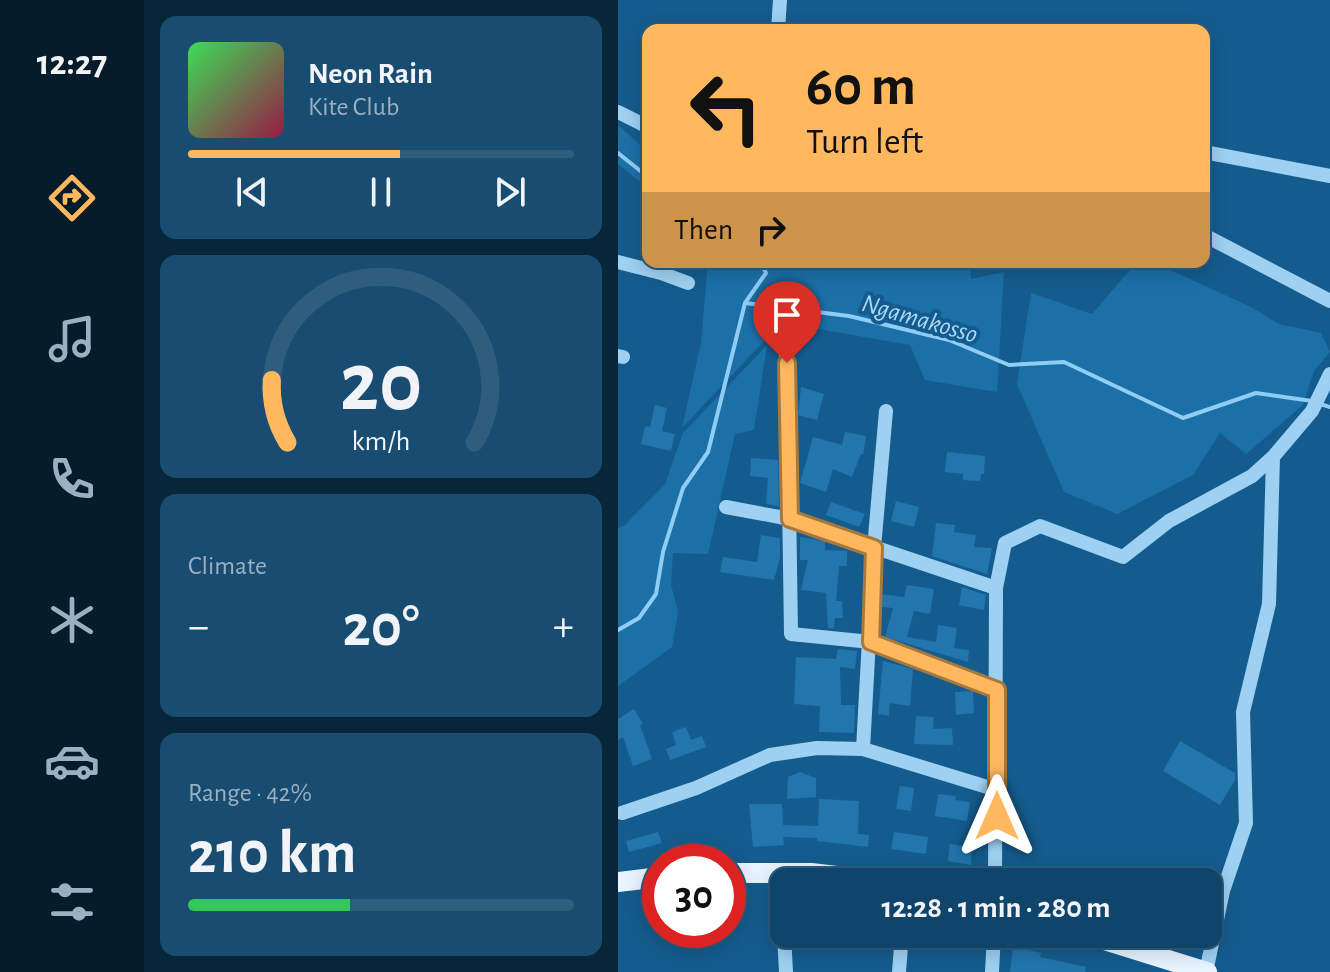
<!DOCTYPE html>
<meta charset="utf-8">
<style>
:root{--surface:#0f456a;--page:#184c70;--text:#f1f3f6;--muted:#9bb1c1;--line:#2f5d7e;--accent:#ffb85e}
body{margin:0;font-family:"Alegreya Sans",sans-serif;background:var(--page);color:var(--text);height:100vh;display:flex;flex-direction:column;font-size:30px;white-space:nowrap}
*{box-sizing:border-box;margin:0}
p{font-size:26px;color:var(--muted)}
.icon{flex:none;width:44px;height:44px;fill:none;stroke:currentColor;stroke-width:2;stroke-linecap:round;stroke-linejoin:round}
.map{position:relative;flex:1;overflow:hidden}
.drawer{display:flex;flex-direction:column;gap:16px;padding:16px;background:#08263a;width:474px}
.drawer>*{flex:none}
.top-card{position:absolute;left:24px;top:24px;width:568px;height:244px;border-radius:16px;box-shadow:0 4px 20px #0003,0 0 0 2px var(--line);background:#ffb85e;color:#111;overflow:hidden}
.speed{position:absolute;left:24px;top:844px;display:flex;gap:16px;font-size:40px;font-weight:700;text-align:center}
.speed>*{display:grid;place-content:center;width:104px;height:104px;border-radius:50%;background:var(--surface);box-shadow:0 4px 20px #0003,0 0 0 2px var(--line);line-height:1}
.speed .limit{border:12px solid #d22;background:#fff;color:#111}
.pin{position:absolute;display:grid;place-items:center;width:68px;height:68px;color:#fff;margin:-82px -34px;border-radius:50% 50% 50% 0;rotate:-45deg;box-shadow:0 0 8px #0007}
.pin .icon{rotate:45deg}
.me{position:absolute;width:88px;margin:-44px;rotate:0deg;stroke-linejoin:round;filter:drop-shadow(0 0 6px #0008)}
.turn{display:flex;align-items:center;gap:28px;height:168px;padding:0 32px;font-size:36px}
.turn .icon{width:104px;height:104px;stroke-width:2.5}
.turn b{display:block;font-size:56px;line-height:68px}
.then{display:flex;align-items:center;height:76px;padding:0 32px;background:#0003;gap:16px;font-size:30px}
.big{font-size:60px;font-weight:700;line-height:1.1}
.drawer .tile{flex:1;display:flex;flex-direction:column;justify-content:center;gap:12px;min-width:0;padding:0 28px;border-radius:16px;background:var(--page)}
.drawer .dial{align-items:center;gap:0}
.dial svg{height:208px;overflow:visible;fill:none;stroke:var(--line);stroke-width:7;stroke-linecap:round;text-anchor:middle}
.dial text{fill:var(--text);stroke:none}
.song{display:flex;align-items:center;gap:24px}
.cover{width:96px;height:96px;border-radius:12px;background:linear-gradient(135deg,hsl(130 70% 55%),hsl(340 70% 35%))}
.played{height:8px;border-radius:4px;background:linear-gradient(90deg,var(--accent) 55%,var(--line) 55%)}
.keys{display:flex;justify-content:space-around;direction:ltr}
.heat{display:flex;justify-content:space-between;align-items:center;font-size:44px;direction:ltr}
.charge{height:12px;border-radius:6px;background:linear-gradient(90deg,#34c759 42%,var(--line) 0)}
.trip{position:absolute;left:152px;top:868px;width:452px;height:80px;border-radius:16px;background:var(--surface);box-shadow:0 4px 20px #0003,0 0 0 2px var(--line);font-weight:700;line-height:80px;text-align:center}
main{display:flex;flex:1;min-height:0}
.tabs{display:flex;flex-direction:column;width:144px;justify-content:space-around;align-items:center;background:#061c2a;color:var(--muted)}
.tabs .icon{width:56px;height:56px}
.tabs .on{color:var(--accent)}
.tabs b{font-size:36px;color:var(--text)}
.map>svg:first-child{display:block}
.green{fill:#1c70a8}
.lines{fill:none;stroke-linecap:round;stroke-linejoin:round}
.stream{stroke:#90cdf4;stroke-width:4}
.building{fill:#2275ad}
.minor{stroke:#9ed0f1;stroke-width:14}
.major{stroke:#e8f4ff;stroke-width:20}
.route-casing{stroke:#a6783d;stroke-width:20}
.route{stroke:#ffb85e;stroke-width:14}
.labels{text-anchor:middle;stroke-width:8;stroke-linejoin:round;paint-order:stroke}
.water-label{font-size:26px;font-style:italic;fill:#aad9f8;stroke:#145c8e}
</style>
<main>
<nav class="tabs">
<b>12:27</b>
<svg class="icon on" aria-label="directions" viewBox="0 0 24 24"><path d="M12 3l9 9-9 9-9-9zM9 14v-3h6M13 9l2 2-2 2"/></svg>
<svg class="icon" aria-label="music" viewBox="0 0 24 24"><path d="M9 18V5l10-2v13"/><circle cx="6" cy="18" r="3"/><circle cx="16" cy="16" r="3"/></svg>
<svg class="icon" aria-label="phone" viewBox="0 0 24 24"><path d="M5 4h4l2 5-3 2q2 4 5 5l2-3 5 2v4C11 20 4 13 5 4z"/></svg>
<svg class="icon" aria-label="climate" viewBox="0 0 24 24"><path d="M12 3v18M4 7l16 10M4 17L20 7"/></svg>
<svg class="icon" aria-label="car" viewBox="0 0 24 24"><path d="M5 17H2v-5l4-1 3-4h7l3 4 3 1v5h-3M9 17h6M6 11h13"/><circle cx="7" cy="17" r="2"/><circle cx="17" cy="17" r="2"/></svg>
<svg class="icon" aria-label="filters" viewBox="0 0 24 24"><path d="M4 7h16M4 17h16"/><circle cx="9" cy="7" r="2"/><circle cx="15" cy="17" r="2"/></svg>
</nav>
<section class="drawer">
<div class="tile">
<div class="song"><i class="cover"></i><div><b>Neon Rain</b><p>Kite Club</p></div></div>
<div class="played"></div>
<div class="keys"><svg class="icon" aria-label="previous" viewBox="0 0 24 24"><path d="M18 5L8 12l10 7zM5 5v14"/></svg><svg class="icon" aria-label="pause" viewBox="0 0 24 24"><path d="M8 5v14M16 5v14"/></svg><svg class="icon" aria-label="next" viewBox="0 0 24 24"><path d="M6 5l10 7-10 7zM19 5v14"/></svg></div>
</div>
<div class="tile dial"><svg viewBox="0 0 100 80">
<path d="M14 69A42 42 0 1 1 86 69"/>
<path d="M14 69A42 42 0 0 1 8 45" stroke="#ffb85e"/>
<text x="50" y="56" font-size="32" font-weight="700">20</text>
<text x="50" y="72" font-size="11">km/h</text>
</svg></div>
<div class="tile"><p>Climate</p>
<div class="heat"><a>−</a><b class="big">20°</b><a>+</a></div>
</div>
<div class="tile"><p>Range · 42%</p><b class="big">210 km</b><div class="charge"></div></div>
</section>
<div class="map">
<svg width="712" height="972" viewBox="0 0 712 972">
<rect width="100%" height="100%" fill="#145c8e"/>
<path class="green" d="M0,125L30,152V188L0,164Z
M90,262H352L353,279L386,272L379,392L307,380L292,345L172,324L148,339L64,428L83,343Z
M519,262H535L635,308L661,324L703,333L712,352L696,371L685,405L628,454L602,433L575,475L499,514L446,492L399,384L413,293L474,314Z
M149,345L136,430L117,434L90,554L55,553L53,585L60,612L54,647L0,686V528L6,526L47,484L65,433Z"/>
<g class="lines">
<path class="stream" d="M0,153L30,177
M127,303L148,273L143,262
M702,404L712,407
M0,630L21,618L38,594L45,552L65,488L90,452L127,303L231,316L331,340L391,365L446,362L565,418L638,393L694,401"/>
</g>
<path class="building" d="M183,387L206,394L199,420L180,415Z
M37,405L49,408L44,431L57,434L53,451L23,444L27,426L32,427Z
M227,432L248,436L245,455L243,454L234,477L215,469L208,492L182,483L195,437L224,445Z
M329,452L367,456L366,474H363L362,481L345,480V474L327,472Z
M133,458L160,460L161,506L148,504L150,478L132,476Z
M278,501L301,507L296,527L273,521Z
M213,502L247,514L241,527L208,515Z
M318,523L337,525L336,532L358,535L356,547L374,548L369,574L314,556Z
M143,535L162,538V558L156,580L102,572L105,557L139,562Z
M182,537L207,541V550L229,551V566H221L218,601H224L225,618H217L216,628H210L208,593L183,590L190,560H182Z
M289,585L316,589L312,614L296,611L289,637L318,642L320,625L339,628L336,648L351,650L350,662L267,637L275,608L263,607V594L286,597Z
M344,587L368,595L366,610L341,605Z
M220,649L239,651L237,669L222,667L223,705H237L236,733L201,732L202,706L176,704L178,657L218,659Z
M265,661L295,669L292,706L272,703L271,716L260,714Z
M355,691L356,713L338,715L337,692Z
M16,709L25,724L22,725L34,759L15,766L5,737L0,740V719Z
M298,716L316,717L315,729L334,728L335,745L296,744Z
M68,727L73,740L84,736L88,747L52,760L48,749L58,745L54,732Z
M562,741L617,773V780L602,805L545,771Z
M182,772L198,778V797L169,799L170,777Z
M282,786L296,788L293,811L278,809Z
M320,794L338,796L337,800L352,802L349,821L317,816Z
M201,799L241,801L240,834L251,835L250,847L199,841V838L165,837L166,845L135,847L131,804H164L165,825L200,826Z
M40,832L44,843L11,852L8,841Z
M276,832L310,837L308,854L273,849Z
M332,844L354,847L353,865L330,861Z
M395,946L423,953L422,957L468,967L467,972H392Z"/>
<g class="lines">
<path class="minor" d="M160,30L162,0
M0,112L30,127
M586,152L712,176
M586,235L712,301
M0,262L43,273L70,283
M165,333L169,363L173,634L253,642L379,690
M0,356L5,357
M108,507L172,519L378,588
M245,749L256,548L268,411
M4,813L78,788L152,755L199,748L245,749L379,790
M163,873L166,932
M377,882L378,588L387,543L422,526L505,557L551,521L634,476L655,457L694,411L712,374
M166,934L168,972
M281,972L284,934
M374,972L376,934
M588,972L605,891L628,823L625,712L651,604L655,457"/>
<path class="major" d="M110,873H193L270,882
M0,882L42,877
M467,934L589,972"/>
</g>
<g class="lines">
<defs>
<path id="route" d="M169,363L172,519L256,548L253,642L379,690V816"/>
</defs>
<use href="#route" class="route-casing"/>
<use href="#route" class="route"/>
</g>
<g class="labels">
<g class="water-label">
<text transform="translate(302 318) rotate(16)" y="9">Ngamakosso</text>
</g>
</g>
</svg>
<div class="speed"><div class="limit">30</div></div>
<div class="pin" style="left:169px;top:363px;background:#d93025"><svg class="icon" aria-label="arrive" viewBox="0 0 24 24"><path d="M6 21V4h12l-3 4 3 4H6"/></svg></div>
<svg class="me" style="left:379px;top:816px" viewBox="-20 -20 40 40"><path d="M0-17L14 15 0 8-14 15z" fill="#ffb85e" stroke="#fff" stroke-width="4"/></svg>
<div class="trip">12:28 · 1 min · 280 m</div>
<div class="top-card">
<div class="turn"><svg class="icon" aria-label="left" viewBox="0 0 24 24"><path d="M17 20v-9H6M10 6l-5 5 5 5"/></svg><div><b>60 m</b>Turn left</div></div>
<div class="then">Then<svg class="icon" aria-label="right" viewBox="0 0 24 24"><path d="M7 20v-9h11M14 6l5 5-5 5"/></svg></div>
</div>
</div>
</main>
